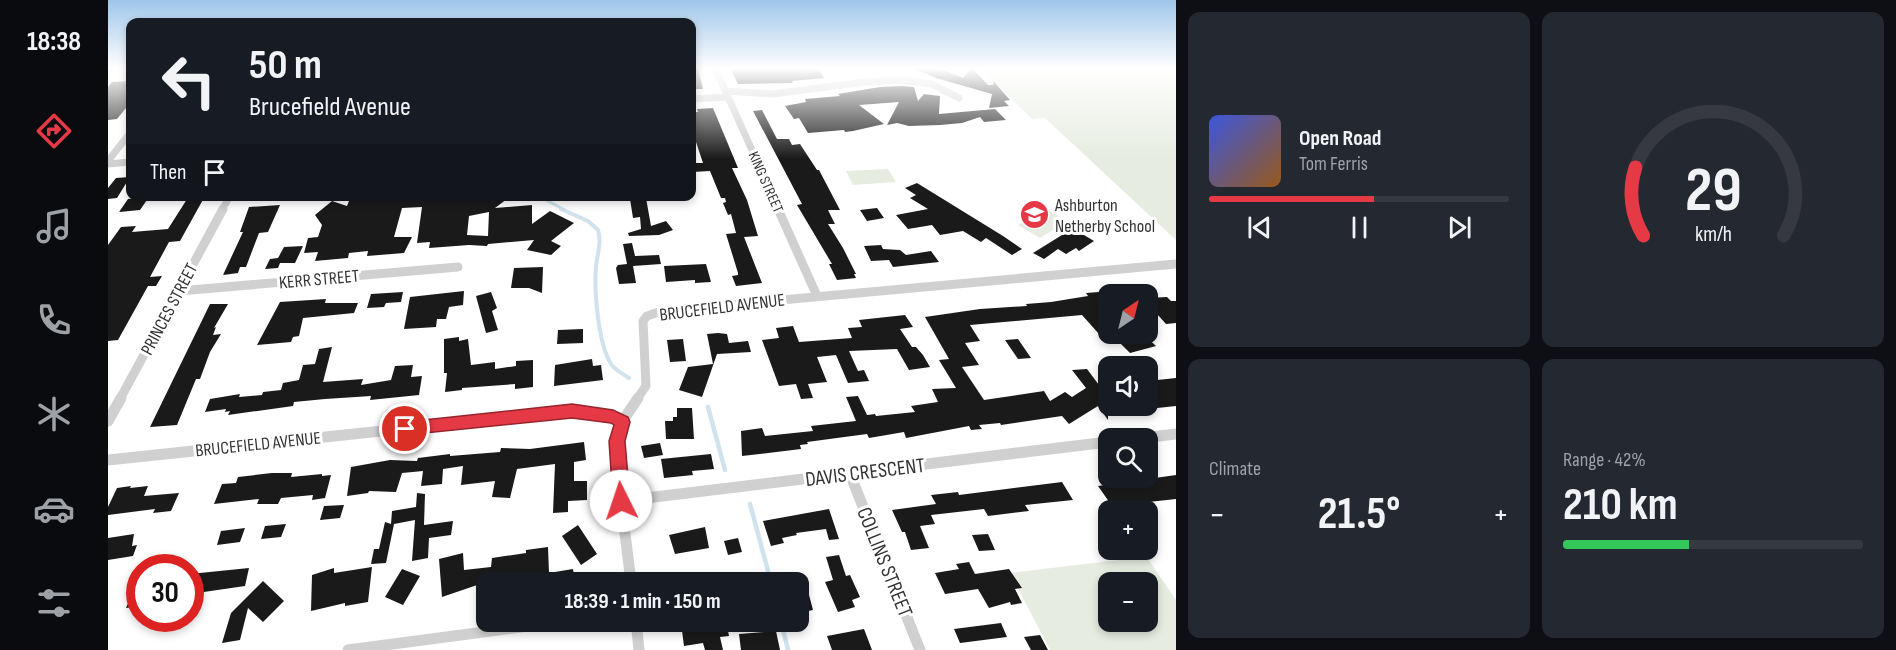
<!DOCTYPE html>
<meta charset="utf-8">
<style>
:root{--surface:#171b24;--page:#242831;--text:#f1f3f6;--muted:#9ea1a6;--line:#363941;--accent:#e63946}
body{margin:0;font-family:"Sofia Sans Condensed",sans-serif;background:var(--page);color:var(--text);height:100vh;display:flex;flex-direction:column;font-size:22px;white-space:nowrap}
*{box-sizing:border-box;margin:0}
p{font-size:20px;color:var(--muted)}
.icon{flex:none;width:33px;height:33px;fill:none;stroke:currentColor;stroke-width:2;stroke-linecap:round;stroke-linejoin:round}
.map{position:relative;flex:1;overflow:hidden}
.sheet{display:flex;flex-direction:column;gap:12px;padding:12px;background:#0d0f14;width:720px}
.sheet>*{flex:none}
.guide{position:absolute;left:18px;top:18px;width:570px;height:183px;border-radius:12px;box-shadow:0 3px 9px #0003;background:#171b24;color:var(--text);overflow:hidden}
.needle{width:39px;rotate:35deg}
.tools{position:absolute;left:990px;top:284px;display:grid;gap:12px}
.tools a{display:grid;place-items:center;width:60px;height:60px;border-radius:12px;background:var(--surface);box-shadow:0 3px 9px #0003;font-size:30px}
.speed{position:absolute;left:18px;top:554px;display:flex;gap:12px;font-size:30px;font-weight:700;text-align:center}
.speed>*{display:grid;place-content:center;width:78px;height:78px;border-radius:50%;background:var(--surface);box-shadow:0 3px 9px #0003;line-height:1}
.speed .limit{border:9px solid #d22;background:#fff;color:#111}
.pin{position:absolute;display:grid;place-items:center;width:51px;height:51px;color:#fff;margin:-26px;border:3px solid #fff;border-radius:50%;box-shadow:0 2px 6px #0007}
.me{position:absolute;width:66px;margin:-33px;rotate:356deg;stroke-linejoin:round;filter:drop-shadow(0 0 4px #0008)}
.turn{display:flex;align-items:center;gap:21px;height:126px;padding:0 24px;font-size:27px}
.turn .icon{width:78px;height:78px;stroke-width:2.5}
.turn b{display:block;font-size:42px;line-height:51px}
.then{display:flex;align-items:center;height:57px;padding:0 24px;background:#0003;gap:12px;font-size:22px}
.big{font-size:45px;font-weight:700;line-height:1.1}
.sheet .tile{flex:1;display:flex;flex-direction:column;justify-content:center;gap:9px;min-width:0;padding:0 21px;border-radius:12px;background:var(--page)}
.sheet .dial{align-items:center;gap:0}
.dial svg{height:156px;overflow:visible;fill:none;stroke:var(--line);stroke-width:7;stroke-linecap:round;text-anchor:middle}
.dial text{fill:var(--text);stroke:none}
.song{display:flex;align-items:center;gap:18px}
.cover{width:72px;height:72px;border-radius:9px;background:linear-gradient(135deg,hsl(230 70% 55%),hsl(30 70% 35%))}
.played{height:6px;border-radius:3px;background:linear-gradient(90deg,var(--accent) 55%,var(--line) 55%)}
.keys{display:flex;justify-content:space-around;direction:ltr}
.heat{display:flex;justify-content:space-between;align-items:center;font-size:33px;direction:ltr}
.charge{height:9px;border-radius:4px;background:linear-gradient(90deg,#34c759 42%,var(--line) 0)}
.sheet .tiles{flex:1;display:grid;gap:12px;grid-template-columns:repeat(2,1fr)}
.trip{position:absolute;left:368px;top:572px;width:333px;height:60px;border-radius:12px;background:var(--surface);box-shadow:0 3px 9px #0003;font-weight:700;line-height:60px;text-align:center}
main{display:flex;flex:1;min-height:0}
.dock{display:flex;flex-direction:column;width:108px;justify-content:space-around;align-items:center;background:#090b0e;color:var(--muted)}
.dock .icon{width:42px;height:42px}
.dock .selected{color:var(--accent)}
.dock b{font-size:27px;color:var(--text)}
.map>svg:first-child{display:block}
.green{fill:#e6ecdf;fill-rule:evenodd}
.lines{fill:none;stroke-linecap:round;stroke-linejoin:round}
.stream-far2{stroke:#cfe2ee;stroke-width:3}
.stream-far1{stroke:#cfe2ee;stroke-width:4}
.stream{stroke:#cfe2ee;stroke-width:4.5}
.building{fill:#1a1a1a;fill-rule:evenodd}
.minor-far2{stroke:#d0d0d0;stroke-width:7}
.minor-far1{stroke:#d0d0d0;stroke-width:9}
.minor{stroke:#d0d0d0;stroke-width:11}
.secondary{fill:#bdbdbd;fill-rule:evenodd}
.route{fill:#e63946;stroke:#96252e;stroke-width:1.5}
.labels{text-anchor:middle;stroke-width:6;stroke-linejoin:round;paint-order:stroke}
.far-street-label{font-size:15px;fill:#333;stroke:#fff}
.poi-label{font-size:18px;fill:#333;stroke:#fff;text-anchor:start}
.street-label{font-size:18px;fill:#333;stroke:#fff}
.near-street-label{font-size:21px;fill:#333;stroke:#fff}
</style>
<main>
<nav class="dock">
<b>18:38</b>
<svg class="icon selected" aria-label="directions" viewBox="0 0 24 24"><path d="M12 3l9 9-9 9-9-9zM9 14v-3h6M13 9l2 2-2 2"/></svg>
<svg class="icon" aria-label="music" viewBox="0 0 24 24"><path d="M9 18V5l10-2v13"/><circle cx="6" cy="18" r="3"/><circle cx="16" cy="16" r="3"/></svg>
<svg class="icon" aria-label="phone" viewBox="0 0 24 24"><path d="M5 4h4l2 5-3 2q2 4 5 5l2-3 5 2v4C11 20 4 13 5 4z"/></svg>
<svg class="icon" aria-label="climate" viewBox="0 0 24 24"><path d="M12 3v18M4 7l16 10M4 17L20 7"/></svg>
<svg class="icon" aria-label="car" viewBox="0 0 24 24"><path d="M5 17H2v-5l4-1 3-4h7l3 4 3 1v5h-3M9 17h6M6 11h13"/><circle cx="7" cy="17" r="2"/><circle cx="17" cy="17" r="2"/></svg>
<svg class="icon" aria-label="filters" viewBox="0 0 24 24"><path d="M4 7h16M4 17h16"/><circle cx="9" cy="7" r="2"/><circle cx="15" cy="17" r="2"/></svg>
</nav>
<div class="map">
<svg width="1068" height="650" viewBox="0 0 1068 650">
<rect width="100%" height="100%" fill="#fff"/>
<path class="green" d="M871,68H1068V240L937,118L924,119Z
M780,169L788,182L745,185L738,171Z
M938,209L959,221L932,238L910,225Z
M1019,550L1031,557L1038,556L1068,600V650H942L902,573L1011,560ZM1000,582H1040V621H1000Z"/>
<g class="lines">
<path class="stream-far2" d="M430,196L457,210"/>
<path class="stream-far1" d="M453,209L480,221L490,230C494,243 489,254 488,267C486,291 490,343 503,364C507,370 515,374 521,378"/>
<path class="stream" d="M600,407L617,470
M642,504L663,582
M673,621L680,650"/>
</g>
<path class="building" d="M584,68H590L595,89H584Z
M622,68H710L716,78L684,81L685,83L630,84Z
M804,68H830L855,78L864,68L880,85H885L886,82L902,100L896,101L901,106L881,108L884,94L828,78Z
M22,81V103L9,119L0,120V87L4,82Z
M794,86L806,87L810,101L816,94L832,96L831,114L887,109L898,120L876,122L872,117L854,123L832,125L801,126L789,123L779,125L791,102L751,105L776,124L745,131L737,132L736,130L700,133L691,118L686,119L677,106L698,102L697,99L732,96L730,94L772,87Z
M605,108L630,168H624L639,200L650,236L636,237L654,283L628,286L624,276L630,275V273L618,234L628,233L623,214L620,215L615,203L618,202L617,198H613L602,171L584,172V163H595L586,136L584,137V121H588L585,112H590L589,109Z
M654,110L669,139H681L684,145L692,144L709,170H711L732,210H720L727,224H720L735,248L748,274H746L748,278L729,280L721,264H724L689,205L694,204L645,111Z
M22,177L9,198L0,199V188L8,178Z
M809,183L895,236L914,249L904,255L878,238L873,242L855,231L832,235L824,225L800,229L788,215L820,209L802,198L808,195L797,188Z
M81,196H97L72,241L61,242L42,277L54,276L48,286H40L10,340L0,341V245L13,227L28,226L24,232L60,229Z
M301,196H353L352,200L403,196L387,208L424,205V224L442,211L466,223L443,241L453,246L443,255L419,250L426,240L380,244L379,246L361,245L321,248L322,242L309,243L314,207L294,208L286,237H304L296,253L259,256L260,251L241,253L240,258L207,261L210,252L196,253L200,238L210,237L214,225L207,215L224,201L239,206L241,201ZM381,212L380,236L359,235L361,216Z
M41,197L32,210L11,212L20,199Z
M538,198L543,226L558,221L565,230L551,235L521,236L520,233L533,229L532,217L525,218L522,199Z
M172,205L160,232L151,233L138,267H132L130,273L115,275L135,232H132L141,207Z
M769,208L776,218L759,221L752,210Z
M961,226L986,241L971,251L968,248L958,254L950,249L936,259L925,253L954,235L950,233Z
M524,243L527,256L551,255L553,264L525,266L528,283L511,284L508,268L510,265L519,264L515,244Z
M773,245L775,249L792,250L798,255L823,251L831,262L785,267L781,260L763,261L756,246Z
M195,246L187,263H172L170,268L157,269L162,259L170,258L176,247Z
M598,264L603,282L587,283V280L558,282L556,266Z
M435,267L434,293L421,288H403L406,268Z
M356,291L355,305L341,307L338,319H329L328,327L296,329L302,297Z
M295,292L293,302L278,303L276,307L259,308L263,294Z
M383,292L389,308L384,311L390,330L378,333L368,296Z
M991,292L995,296L1000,295V333L991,334L974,315L862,325L872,341L857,343L871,365L854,367L876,400L936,391L942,401L957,392L964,397L978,388L964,370L979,369L1000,397V420L990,406L961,424L954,416L893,425L892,423L871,425L874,429L863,430L861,426L798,438L796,432L761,438L759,434L699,442L700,444L692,445L693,449L634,456L633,431L654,428L657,436L705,431L703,426L748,421L738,397L750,396L759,415L767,414L768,416L807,412L803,406L830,402L824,389L848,388L831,360L841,359L817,317L872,309L919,306L918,304L943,302L980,296L978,293Z
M1059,297L1063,301H1068V323L1058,324L1040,304V298Z
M218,299L217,303H250L246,313L195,318L191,336L185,337L183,342L149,345L172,302Z
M102,304H120L106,328L108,327L105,335L113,334L102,352L92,379H88L69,425L42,427Z
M797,315L805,327L792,329L804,347H808L815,355L822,367L801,370L789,349L741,351L750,371L756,370L761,381L740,383L728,355L709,357L719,382L700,384L705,398L693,399L688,384L671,386L654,340L671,338L668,328L685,326L691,342L744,338L740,328L754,327L751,320Z
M475,329V343L449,344L450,330Z
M610,333L619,334L621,343L640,341L643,352L609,354L594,397L571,390L580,367L605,364L599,334Z
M1002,333H1034L1048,346L1022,353Z
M351,337V341L360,339L363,365L387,362V369L408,366V361L425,360V387L407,389V384L354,388V390L337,392L339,373H336V339Z
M575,339L578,361L562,362L559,340Z
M910,339L923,358L910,359L897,340Z
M224,347L215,382L255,379L253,385L283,380L287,366L305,365L303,377L314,376L311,395L262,400L263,396L217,399L186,402L185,406L120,415L122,411L117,412L118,409L97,412L102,399L132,394L131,397L154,395L155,392L173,390L175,383L191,380L195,365L207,364L211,349Z
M484,359L485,366L493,365L495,380L446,386L447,365Z
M1068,378V406L1040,409V381Z
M569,408H584L586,439H558L557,421H565V417H569Z
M476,442L478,460L466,462V481H479V500L460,501V512L445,513L447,464L409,469L402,498L384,497L387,481L353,485L355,466L335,469L334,484L313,486L315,471L294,473L288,492L261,491L260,493L239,496L243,467L282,460L309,461L310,458L342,454V456L392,452L393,448L422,449Z
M552,443L555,455L536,458L533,446Z
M603,454L606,469L584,471L585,475L556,478L553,459Z
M164,473H184L183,477L214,474V476L223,475L217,498L204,500L205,495L173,498L170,504H149L151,499L106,504L114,484L128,483L130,477Z
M1068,475V499L1004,506L990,486Z
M954,482L965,500L917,505L921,511L880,516L876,509L823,515L827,524L812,526L821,548L803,550L797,532H794L784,510L828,504L823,495L850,492L851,495Z
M23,486L22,488L40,486L36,496L71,493L63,511L45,513L47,509L0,515V507L9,488Z
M309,493L317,494L316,525L345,521L343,535L321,538L320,558L304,561L307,520L286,524L278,563L263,564L266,549H271L277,522L283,524L284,511L308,507Z
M236,505L232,518L212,520L216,506Z
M721,509L731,539L721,540L718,529L688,533L689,535L674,538L676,543L663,546L655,521Z
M178,524L173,537L153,539L157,526Z
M470,525L489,554L473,565L454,536Z
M597,527L601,548L567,554L561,535Z
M137,528L132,542L109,545L113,531Z
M26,534L24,546L29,545L25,556L0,560V538Z
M880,534L887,550L871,551L864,535Z
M630,538L634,552L620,555L616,541Z
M440,547L441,573L465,569L467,582H378L334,597L331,559L355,553L356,570L383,567L384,558L418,553V550Z
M731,555L738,576L742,575L752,597L744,600L747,607L730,612L717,582L725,580L718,557Z
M861,562L867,574L901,569L914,588L907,589L914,603L903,605L902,602L881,608L870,589L837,594L827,573L851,569L848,564Z
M264,567L260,602L237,606V603L203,611L204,575L226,568V573Z
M141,568L137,586L82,594V574Z
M294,569L312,576L295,605L277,597Z
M605,572L606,582H568V575Z
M32,576V606L18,608Z
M155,581L176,601L155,622L140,608L132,640L114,643L123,613Z
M701,595L705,610L690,613V597Z
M584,621H618L621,636L612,637L615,650H597L595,643L576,646L573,623Z
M893,623L899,637L852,643L846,629Z
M756,629L764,650H724L719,636Z
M668,631L672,650H633L631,634Z
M932,635L940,650H923L916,637Z"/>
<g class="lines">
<path class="minor-far2" d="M607,68L671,210
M617,91L664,94L757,82L794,80L823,84L851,98
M584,99L620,97
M0,161L22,133
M0,164L22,162
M114,210L122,196"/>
<path class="minor-far1" d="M670,209L709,296
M71,291L350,267
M12,399L115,209
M529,399L538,386L535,321L539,316L554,311L1068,264"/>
<path class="minor" d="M0,421L13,398
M1035,438L1068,434
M0,460L464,411L494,415L514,422
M742,474L812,650
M513,501L1000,442
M523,582L513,501L509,441L514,422L530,398
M528,621L531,650
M240,650L458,621"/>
<path class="secondary" d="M0,68H22V70L0,72Z"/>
</g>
<linearGradient id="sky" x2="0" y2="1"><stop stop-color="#9ec6ea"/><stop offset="0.43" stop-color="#fff"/><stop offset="1" stop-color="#fff" stop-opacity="0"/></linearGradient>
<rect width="1068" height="159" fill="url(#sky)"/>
<path class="route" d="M464,404L505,410L520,417L522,422L517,441L522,501L519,507L513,509L507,507L505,501L501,441L506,425L503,423L464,418L297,435L292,433L289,429L292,424L297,422Z"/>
<defs>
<symbol id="school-disc" viewBox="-11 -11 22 22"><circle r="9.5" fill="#e63946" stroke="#fff"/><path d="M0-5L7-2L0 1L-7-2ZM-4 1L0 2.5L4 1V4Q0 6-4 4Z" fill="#fff"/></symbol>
</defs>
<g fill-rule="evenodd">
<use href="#school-disc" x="910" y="198" width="33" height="33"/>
</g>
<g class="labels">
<g class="far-street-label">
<text transform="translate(658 182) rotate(66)" y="5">KING STREET</text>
</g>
<g class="poi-label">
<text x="947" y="211">Ashburton<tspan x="947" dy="21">Netherby School</tspan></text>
</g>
<g class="street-label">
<text transform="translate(211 279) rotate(-5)" y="6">KERR STREET</text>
<text transform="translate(614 307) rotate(-7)" y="6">BRUCEFIELD AVENUE</text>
<text transform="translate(61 309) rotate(-62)" y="6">PRINCES STREET</text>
<text transform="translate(150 444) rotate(-6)" y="6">BRUCEFIELD AVENUE</text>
</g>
<g class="near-street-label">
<text transform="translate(757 472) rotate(-7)" y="7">DAVIS CRESCENT</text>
<text transform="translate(777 562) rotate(68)" y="7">COLLINS STREET</text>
</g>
</g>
</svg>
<div class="tools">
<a><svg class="needle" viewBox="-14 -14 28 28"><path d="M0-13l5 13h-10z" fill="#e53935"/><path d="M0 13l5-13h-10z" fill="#9ea1a6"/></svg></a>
<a><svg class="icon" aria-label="sound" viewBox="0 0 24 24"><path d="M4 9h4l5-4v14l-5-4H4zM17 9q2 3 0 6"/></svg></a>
<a><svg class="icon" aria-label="search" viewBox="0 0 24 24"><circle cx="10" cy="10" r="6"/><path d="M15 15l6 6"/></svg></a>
<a>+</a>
<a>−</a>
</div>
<div class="speed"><div class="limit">30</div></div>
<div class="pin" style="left:297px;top:429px;background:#d93025"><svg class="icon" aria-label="arrive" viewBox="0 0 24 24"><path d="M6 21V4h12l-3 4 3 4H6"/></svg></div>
<svg class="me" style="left:513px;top:501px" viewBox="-20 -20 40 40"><circle r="19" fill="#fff"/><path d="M0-13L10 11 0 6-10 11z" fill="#e63946"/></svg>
<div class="trip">18:39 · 1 min · 150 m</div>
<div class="guide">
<div class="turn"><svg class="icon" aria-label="left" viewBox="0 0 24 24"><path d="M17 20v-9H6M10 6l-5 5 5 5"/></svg><div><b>50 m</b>Brucefield Avenue</div></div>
<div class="then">Then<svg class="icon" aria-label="arrive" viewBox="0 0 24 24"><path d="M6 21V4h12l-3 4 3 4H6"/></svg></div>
</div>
</div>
<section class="sheet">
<div class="tiles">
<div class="tile">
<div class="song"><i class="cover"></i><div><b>Open Road</b><p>Tom Ferris</p></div></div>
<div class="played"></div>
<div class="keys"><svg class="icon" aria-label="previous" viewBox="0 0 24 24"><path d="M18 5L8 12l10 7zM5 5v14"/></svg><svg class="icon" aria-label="pause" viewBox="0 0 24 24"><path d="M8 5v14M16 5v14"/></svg><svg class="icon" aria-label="next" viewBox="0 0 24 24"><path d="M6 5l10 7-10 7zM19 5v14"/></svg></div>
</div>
<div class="tile dial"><svg viewBox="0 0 100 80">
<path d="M14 69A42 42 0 1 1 86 69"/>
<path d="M14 69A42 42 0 0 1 10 34" stroke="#e63946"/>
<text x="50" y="56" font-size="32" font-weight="700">29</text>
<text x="50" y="72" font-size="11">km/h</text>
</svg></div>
<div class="tile"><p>Climate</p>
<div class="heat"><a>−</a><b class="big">21.5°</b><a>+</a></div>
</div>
<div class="tile"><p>Range · 42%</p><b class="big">210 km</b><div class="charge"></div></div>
</div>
</section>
</main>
